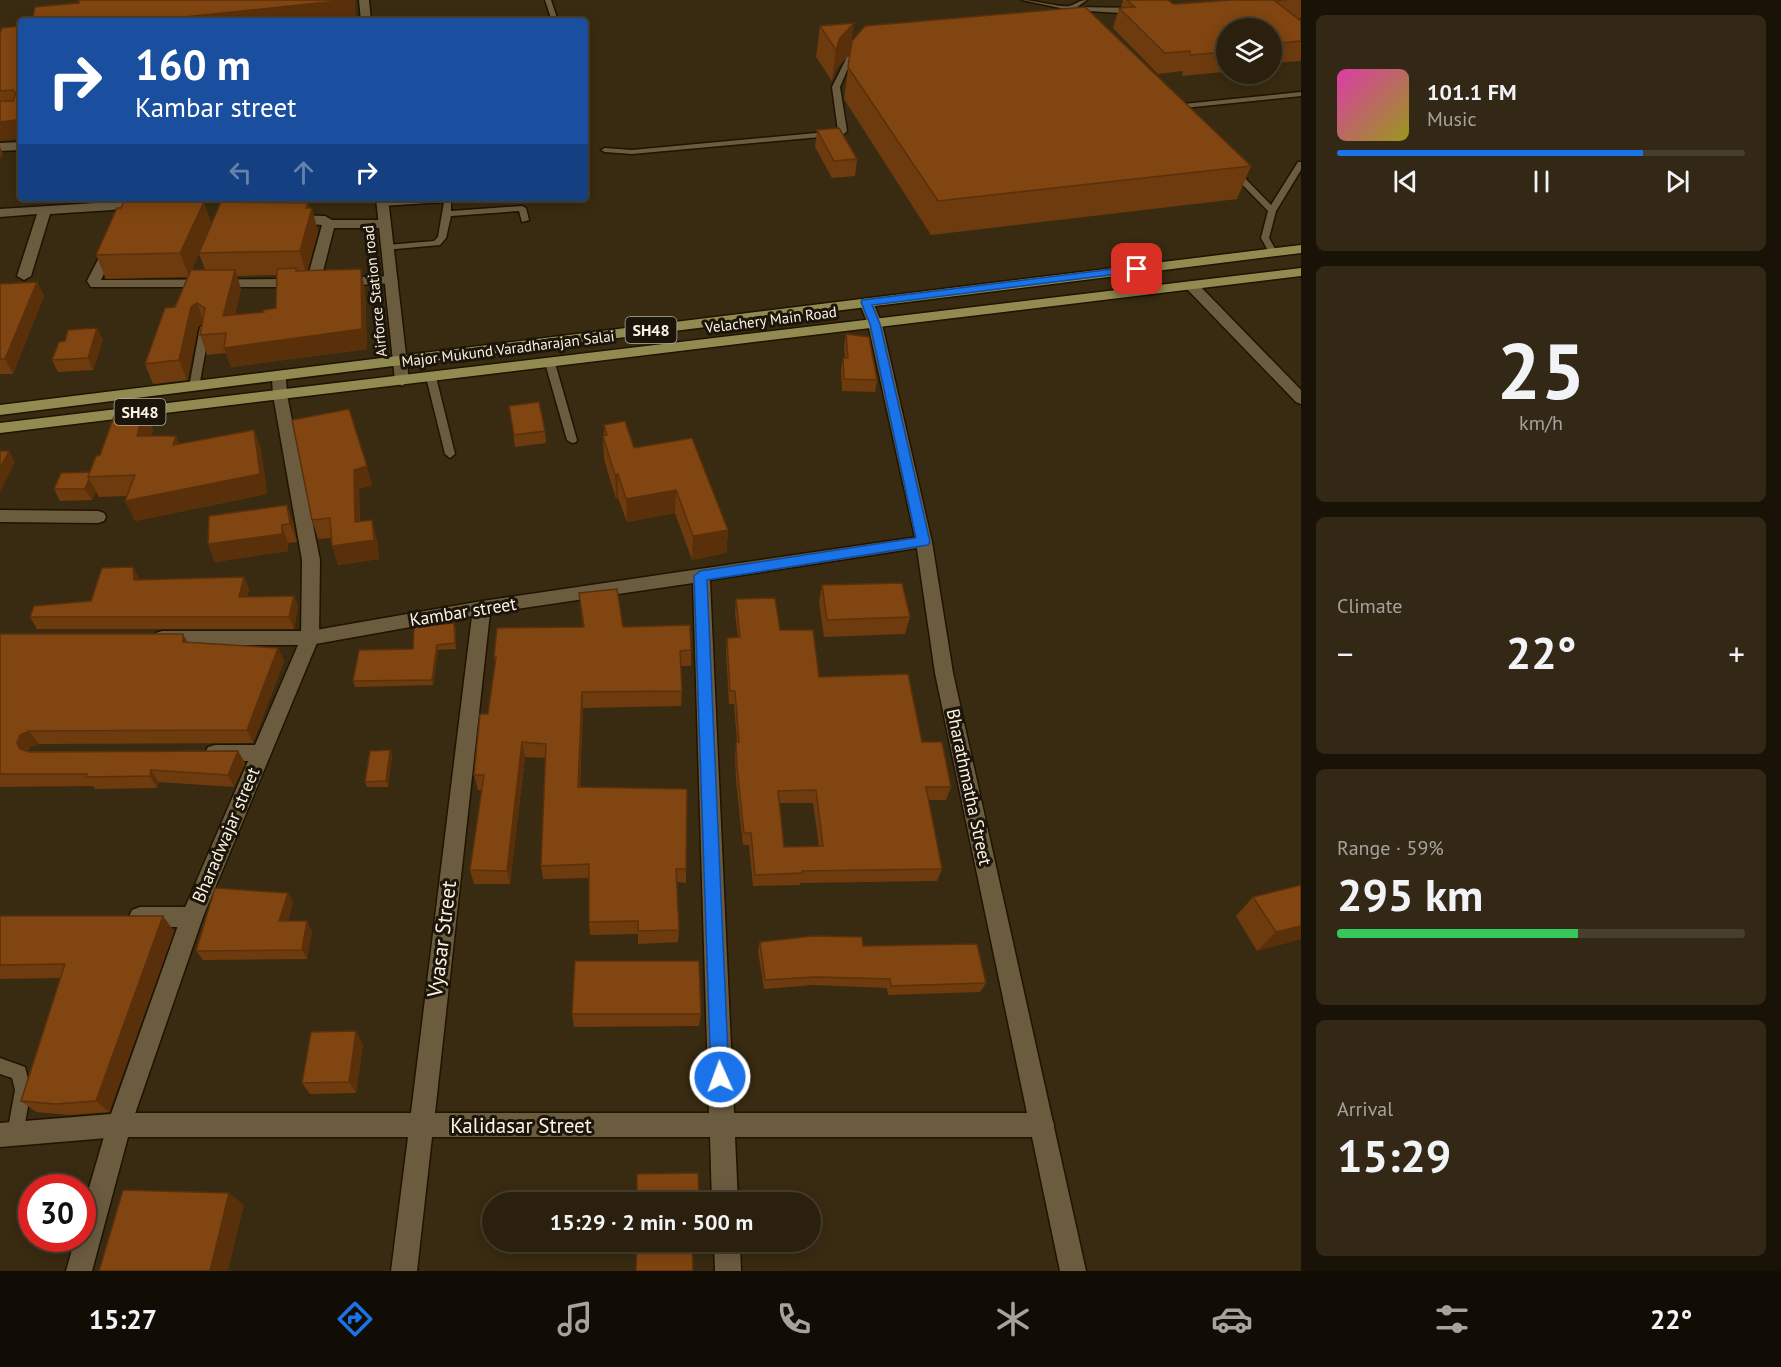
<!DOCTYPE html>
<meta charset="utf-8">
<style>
:root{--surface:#2b200d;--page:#332816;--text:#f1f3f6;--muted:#a6a39d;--line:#473e2e;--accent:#1a73e8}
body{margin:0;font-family:"PT Sans",sans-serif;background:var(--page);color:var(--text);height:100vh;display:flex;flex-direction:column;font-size:22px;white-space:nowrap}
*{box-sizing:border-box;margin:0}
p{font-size:20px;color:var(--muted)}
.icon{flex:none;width:33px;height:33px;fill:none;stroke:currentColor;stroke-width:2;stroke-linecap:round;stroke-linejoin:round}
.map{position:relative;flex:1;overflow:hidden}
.sheet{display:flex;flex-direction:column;gap:15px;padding:15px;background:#181207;width:480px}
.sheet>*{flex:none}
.guide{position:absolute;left:18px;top:18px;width:570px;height:183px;border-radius:6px;box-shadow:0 3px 15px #0003,0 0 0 2px var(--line);background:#1a4fa0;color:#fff;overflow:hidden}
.buttons{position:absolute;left:1216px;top:18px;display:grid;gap:12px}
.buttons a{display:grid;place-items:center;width:66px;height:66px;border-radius:50%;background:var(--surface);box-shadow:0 3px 15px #0003,0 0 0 2px var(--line);font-size:30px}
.speed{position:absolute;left:18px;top:1174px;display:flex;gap:12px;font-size:30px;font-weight:700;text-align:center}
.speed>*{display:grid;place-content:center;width:78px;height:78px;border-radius:50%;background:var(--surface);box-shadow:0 3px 15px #0003,0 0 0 2px var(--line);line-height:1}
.speed .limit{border:9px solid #d22;background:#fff;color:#111}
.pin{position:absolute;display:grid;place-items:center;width:51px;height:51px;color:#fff;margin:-26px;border-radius:12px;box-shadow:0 3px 9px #0006}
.me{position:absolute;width:66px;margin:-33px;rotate:358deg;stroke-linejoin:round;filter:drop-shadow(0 0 4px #0008)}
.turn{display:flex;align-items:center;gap:21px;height:126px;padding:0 18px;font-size:27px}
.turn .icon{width:78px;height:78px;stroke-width:2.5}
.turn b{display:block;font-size:42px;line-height:51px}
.lanes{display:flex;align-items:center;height:57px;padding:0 18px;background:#0003;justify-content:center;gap:30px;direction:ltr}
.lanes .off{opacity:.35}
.big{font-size:45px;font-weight:800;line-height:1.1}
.sheet .tile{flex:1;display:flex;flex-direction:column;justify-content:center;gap:9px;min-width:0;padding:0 21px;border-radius:9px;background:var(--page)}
.sheet .dial{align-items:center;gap:0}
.dial b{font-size:78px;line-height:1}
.song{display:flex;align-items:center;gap:18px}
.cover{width:72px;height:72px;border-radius:9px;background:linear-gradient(135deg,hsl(320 70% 55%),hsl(60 70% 35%))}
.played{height:6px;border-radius:3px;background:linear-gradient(90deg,var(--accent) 75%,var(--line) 75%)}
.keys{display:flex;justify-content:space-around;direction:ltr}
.heat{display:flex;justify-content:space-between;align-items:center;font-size:33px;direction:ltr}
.charge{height:9px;border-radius:4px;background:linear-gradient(90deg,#34c759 59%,var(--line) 0)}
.trip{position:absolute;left:482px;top:1192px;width:339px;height:60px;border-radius:30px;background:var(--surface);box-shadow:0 3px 15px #0003,0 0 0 2px var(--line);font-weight:800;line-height:60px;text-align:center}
.tab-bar{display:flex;height:96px;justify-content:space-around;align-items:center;background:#110d05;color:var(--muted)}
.tab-bar .icon{width:42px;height:42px}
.tab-bar .on{color:var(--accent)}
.tab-bar b{font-size:27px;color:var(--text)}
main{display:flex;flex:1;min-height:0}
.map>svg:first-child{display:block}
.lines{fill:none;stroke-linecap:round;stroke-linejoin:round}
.service-casing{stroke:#201300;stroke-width:3}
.minor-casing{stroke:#201300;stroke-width:3}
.tertiary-casing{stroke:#201300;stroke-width:3}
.primary-casing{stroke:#201300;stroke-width:3}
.service{fill:#6b5c40;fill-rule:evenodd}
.minor{fill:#6b5c40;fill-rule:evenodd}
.tertiary{fill:#6b5c40;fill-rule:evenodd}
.primary{fill:#918b51;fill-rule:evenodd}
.wall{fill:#6e3b0e;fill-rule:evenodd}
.shaded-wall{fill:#5a300b}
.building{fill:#804510;stroke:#5a300b;stroke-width:1.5;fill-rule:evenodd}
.route{fill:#1a73e8;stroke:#114b97;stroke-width:1.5}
.labels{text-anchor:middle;stroke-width:6;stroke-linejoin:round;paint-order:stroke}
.far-street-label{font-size:15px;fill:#fcf3e4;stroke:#1b150a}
.shield{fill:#1b150a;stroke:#b8b0a3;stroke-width:1.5}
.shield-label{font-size:16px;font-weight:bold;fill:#fcf3e4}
.street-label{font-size:18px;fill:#fcf3e4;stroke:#1b150a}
.near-street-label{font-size:21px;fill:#fcf3e4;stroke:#1b150a}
</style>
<main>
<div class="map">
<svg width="1301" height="1271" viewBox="0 0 1301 1271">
<rect width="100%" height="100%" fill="#392b11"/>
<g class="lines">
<defs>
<path id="service" d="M545,0H551L558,21H552Z
M1022,0C1034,0 1061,8 1069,6C1077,4 1079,0 1087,0L1077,7L1134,8L1137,10L1120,13L1073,10L1080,18L1077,20L1065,9Z
M863,51L865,52V54L852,59L840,87L847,131L843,135L632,154L605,152L601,150L605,148L632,150L838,131L832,87L847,57Z
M1301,92V96L1174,109L1170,107L1174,105Z
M1298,162H1301V170L1276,211L1269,238L1277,252L1270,254L1261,238L1268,211L1229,171L1236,169L1271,205Z
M429,198H451V211L522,206L526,208L529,220L522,222L519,211L451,216L446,238L440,245L384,250L383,248L387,245L434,241L438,237L444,202L382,206L378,204L379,202Z
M205,324L210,327L199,387L194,390L189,387L200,327Z
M550,360L555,363L577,440L576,442L572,443L567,440L545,363Z
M431,374L436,377L455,454L450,458L445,454L426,377Z
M0,1058L25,1067L31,1090L23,1134L21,1140L15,1142L9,1140L7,1134L15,1090L12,1078L0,1074Z"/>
<path id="minor" d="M21,142V150L0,151V143Z
M134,198H159L157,201L112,210L50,214L31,276L24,280L17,276L37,214L0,217V209L112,202Z
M291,215L325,216L332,220H384L390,224L384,228H334L320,283L313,287L306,283L322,225L287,222L285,219L287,216Z
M111,242L117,246L101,280L299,279L306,283L299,287H91L87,281L105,246Z
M391,276L398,280L396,283L338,286L331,282L338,278Z
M1191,281L1196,282L1301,390V404L1296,402L1186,288L1184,285Z
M0,510L98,511L104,513L106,517L104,521L98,523L0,522Z
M924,536L930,538L932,542L930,546L710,580L734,1113H1042L1051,1116L1054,1125L1051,1134L1042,1137H735L738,1203H712L710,1137H432L417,1271H391L408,1137H128L92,1271H66L75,1239H82V1212L110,1116L119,1113H411L472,616L310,645H162L156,643L153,638L156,633L162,631H310L482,601ZM693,583L709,1113H435L490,613Z
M215,745H261L268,747L271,753L268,759L261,761H215L208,759L205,753L208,747Z
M140,907H192L200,910L203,917L200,924L192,927H140L132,924L129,917L132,910Z
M714,1242H740L741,1271H715Z"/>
<path id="tertiary" d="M359,0H369L371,21H361Z
M376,198H388L409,381L402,386L395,381Z
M866,298L873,302L882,324L932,542L953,673L1086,1271H1060L935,673L916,542L868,324L859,302Z
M279,373L286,378L287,395L320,560L319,638L203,917L128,1134L119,1137L0,1147V1123L111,1114L181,917L301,638L302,560L273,395L272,378Z"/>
<path id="primary" d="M1301,245V253L0,415V405Z
M1301,268V276L0,433V423Z"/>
</defs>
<use href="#service" class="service-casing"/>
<use href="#minor" class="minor-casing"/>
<use href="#tertiary" class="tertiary-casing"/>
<use href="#primary" class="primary-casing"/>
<use href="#service" class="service"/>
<use href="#minor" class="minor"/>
<use href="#tertiary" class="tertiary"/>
<use href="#primary" class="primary"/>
</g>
<path class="wall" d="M1123,0H1168L1173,4L1226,0H1301V18H1298L1301,21V61L1272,63V28H1227V68H1225L1223,72L1182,76L1183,71L1158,74L1113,28L1119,8H1121Z
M21,26V138L0,141V34Z
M820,26L852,43L1251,166L1237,199L931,235L844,99L850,54L836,69L832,81L816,57Z
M817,130L857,159L855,176L832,178L815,147Z
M180,199L179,202L211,225L309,208L318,231L307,271L365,289L367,349L231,367L226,353L207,355L200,335L202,323L198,327L187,380L153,384L145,364L175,307L188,277L106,279L96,255L121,208L133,201L132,200ZM206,238L199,253L205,270H191ZM277,275L276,308L264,312L235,315L241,289L237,276Z
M37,282L44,296L13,374H0V284Z
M846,334L877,380L875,392L842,391L841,370L843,358H845L844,346Z
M103,340L93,370L58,372L52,360Z
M509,406L545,431L546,443L515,447Z
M144,409L153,430L151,436L180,444L254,430L261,450L267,494L135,521L127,496L99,497L96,491L92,500L60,501L54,489L90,472L100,455Z
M292,420L372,485L359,489L360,522L377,539L379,559L338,565L331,538L318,539L312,520Z
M604,425L634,448L728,530L726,553L692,560L675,513L627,522L618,498L616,499L604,459L603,436L604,435Z
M209,516L293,523L297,542L288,543V551L215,562L208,544Z
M133,567L139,580L244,577L249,589L247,597L294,596L298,607L294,629H37L30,617L91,601Z
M822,585L910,617L905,634L824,637L819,602Z
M579,593L623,627L691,650V666H680L682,691L681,706L583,708L580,787L686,869V883L677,882L679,930L678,942L638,944V934L590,935L589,922V878L543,879L541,866L545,758L525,757L510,884H474L470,870L482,790H478L474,775L488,714L495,664L494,657L583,627Z
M736,599L780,630L819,677L922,742L951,787L946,800H929L942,869L937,881L800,883V885L753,886L749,845H743L736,780L735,755L737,742L734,704H729L726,651L727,638L738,637L735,613ZM780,803H813L819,846L784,847Z
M454,623L456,629V649L438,650L433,685L355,687L353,681L413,649Z
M0,634L187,642L278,648L284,661L253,743L39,744L30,747L28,751H238L245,763L234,787L159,782L157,788L95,789L93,786L0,787Z
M392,755L388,787H367L365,782Z
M1301,885V939L1257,951L1236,916L1253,897Z
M293,902L288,921L312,931L307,959L203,960L196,951Z
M0,916L174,931L109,1112L69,1115L36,1112L21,1101L60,978L0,979Z
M760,942L863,946L986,983L980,992L888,995L887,988L814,985L764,989L758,951Z
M572,1014H701L699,1026L574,1027Z
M363,1044L356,1093L310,1094L302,1083Z"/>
<path class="shaded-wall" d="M347,0H355L356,16L308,21H146Z
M854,23L850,54L836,69L832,81L836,50L840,38Z
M21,109V138L0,141V122Z
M0,147L3,153L0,160Z
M173,198H180V199L176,212L172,201Z
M204,202L212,225L189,277L180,253Z
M308,203L311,213L312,208L318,231L306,275L300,251L306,208Z
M361,269L365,289L367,349L231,367L224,348Z
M235,270L241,289L230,336L223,316Z
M37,282L44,296L13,374L5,359Z
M197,303L204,322L198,327L187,380L179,360L191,307Z
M97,328L103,340L93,370L88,358Z
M144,409L153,430L146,456L137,436Z
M254,430L261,450L267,494L135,521L125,501Z
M176,436L185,456L173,445Z
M9,451L15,462L0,493V468Z
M367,466L372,485L359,489L360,542L355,522L354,470Z
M618,474V498L616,499L615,475Z
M89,479L96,491L92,500L85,489Z
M676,490L675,513L627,522L626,499Z
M287,505L293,523L297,542L290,524Z
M372,520L377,539L379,559L338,565L332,546Z
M282,525L288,543V551L215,562L208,544Z
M728,530L726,553L692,560L693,536Z
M133,567L139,578L140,592L134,580Z
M244,577L249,589L244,608L239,597Z
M294,596L298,607L294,629L289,617Z
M454,623L456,629V649L455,643Z
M183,634L190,647L183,642Z
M437,645L438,650L433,685L432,680Z
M278,648L284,661L253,743L247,730Z
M582,692L583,708L579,801L578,787Z
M29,731L39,744L30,747L27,755L20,749L17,743L20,735Z
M522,742L525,757L510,884L507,871Z
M390,750L392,755L388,787L386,781Z
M238,751L245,763L234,787L228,775Z
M151,770L159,782L157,788L150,776Z
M288,893L293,902L285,931L279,921Z
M163,916L174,931L109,1112L96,1101Z
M307,921L312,931L307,959L302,950Z
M1301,926V939L1257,951L1276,932Z
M356,1031L363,1044L356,1093L349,1082Z
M229,1193L244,1205L228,1271H210Z"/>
<path class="building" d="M79,0H347L146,21H32L35,7L79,3Z
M1127,0H1168L1173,4H1176L1232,0H1287L1275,1L1301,21V41L1272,44V28H1227V52L1190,55V51L1165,53L1119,8L1135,7Z
M1085,7L1251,166L938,201L848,67L852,41L865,26Z
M854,23L840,38L836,50L820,26Z
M21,26V63L18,74H21V109L16,120L0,122V101H13L16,93L13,90L0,91V34L2,28Z
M839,128L857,159L834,161L817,130Z
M133,198H173L172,201L132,200Z
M124,201L204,202L180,253L96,255L117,208H121Z
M221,202L308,203L306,208H312L300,251L199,253Z
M297,268L296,271L361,269L362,329L224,348L226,333L200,335L205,308L197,303L191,307L179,360L145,364L165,308L175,307L191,270H235L223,316L264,312L263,310L276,308L277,269Z
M37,282L5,359H0V284Z
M97,328L88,358L52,360L59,342L65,341L68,330Z
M846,334L869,337L877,380L844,379L843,358H848Z
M539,402L545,431L514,435L509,406Z
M144,409L137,436H176L173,445L254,430L260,474L125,501L135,475L88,477L96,456L100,455L116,411Z
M349,409L367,466L354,470L355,522L372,520L374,540L332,546L330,518L312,520L292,420Z
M625,421L634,448L692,438L728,530L693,536L676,490L626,499L618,474L615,475L603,436L607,435L604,425Z
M0,451H9L0,468Z
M90,472L88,477L89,479L85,489H54L61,473Z
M287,505L290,524L282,525V534L208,544L209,516Z
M133,567L134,580L244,577L239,597L294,596L289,617H30L34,606L91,601L102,568Z
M902,583L910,617L827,620L822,585Z
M617,589L623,627L690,625L691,650L680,651L682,691L582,692L578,787L687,789L686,869H676L679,930L638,931V921L589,922V864L541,866L546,744L522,742L507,871L470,870L484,775H474L480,714H488L496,657H494L497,628L584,627L579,593Z
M775,598L780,630H813L819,677L908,674L922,742H942L951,787H926L942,869L802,871L803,873L755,875L751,833H744L737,767L736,742H739L735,691H730L727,638L740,637L736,599ZM816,790L823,846L784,847L778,791Z
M454,623L455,643L437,645L432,680L353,681L359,650L413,649L414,627Z
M0,634H183V642L278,648L247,730L29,731L20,735L17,743L20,749L29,752L238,751L228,775L151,770L150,776L86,777L87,774H0Z
M390,750L386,781L365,782L370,751Z
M1301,885V926L1276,932L1253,897Z
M215,888L288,893L279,921H307L302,950L196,951Z
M0,916H163L96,1101L55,1104L21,1101L65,964L0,965Z
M813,936L862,937L863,946L977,944L986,983L891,986L890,979L817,977L765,980L760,942Z
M575,961H699L701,1014H572Z
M356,1031L349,1082L302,1083L311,1032Z
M698,1173L699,1203H637V1174Z
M123,1190L229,1193L210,1271H99Z
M637,1242H692L693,1271H636Z"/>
<path class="route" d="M1137,266L1141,267V271L872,305L880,324L930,542L928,545L707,580L729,1077L727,1084L720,1086L714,1084L711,1077L694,576L700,571L916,538L870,324L861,302L862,300Z"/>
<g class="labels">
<g class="far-street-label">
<text transform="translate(375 291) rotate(-96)" y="5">Airforce Station road</text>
<text transform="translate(771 320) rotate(-7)" y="5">Velachery Main Road</text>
<text transform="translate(508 349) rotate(-7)" y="5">Major Mukund Varadharajan Salai</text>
</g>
<g class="shield">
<rect x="625.5" y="317" width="51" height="26" rx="4.5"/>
<rect x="114.5" y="399" width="51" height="26" rx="4.5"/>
</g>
<g class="shield-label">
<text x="651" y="336">SH48</text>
<text x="140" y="418">SH48</text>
</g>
<g class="street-label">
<text transform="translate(463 612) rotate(-9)" y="6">Kambar street</text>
<text transform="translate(969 787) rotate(78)" y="6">Bharathmatha Street</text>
<text transform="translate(226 835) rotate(-67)" y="6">Bharadwajar street</text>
</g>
<g class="near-street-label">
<text transform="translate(442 939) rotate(-83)" y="7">Vyasar Street</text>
<text x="521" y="1133">Kalidasar Street</text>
</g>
</g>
</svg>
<div class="buttons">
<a><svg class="icon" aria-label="layers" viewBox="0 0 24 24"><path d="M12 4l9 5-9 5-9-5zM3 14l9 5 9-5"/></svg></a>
</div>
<div class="speed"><div class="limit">30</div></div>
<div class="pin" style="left:1137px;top:269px;background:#d93025"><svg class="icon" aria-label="arrive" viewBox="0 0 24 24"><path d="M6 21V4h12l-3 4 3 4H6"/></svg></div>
<svg class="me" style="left:720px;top:1077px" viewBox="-20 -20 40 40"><circle r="17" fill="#1a73e8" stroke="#fff" stroke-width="3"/><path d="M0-11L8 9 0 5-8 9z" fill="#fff"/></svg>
<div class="trip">15:29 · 2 min · 500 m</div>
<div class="guide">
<div class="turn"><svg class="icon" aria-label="right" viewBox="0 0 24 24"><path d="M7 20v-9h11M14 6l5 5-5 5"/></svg><div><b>160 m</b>Kambar street</div></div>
<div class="lanes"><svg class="icon off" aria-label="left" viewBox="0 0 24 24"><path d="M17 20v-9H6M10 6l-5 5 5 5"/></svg><svg class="icon off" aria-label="ahead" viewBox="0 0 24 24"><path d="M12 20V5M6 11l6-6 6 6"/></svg><svg class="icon" aria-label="right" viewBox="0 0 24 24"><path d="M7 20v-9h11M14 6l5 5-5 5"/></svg></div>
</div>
</div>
<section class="sheet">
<div class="tile">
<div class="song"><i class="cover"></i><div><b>101.1 FM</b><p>Music</p></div></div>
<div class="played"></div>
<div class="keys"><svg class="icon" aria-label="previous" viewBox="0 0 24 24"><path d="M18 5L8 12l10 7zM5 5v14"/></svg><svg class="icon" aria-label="pause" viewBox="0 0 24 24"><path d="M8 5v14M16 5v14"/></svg><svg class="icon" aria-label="next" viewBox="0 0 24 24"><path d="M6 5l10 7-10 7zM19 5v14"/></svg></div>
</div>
<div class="tile dial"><b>25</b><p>km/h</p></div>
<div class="tile"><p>Climate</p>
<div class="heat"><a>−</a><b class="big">22°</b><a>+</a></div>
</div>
<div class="tile"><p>Range · 59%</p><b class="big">295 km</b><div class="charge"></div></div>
<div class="tile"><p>Arrival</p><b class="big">15:29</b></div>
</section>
</main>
<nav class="tab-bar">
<b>15:27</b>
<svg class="icon on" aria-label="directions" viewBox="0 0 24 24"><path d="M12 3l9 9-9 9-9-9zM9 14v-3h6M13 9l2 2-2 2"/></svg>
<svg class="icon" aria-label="music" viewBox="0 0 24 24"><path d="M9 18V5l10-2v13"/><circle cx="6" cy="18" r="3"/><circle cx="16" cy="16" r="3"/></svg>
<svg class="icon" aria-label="phone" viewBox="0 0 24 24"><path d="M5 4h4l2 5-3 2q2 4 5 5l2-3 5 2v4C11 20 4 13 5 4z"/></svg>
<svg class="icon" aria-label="climate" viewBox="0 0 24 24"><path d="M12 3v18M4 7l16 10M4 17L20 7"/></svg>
<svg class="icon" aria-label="car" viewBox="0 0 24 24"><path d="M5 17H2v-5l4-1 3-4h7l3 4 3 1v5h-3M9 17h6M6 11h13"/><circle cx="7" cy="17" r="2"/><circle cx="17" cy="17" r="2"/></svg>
<svg class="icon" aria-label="filters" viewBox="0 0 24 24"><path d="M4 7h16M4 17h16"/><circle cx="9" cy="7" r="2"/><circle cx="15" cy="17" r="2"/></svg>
<b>22°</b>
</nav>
